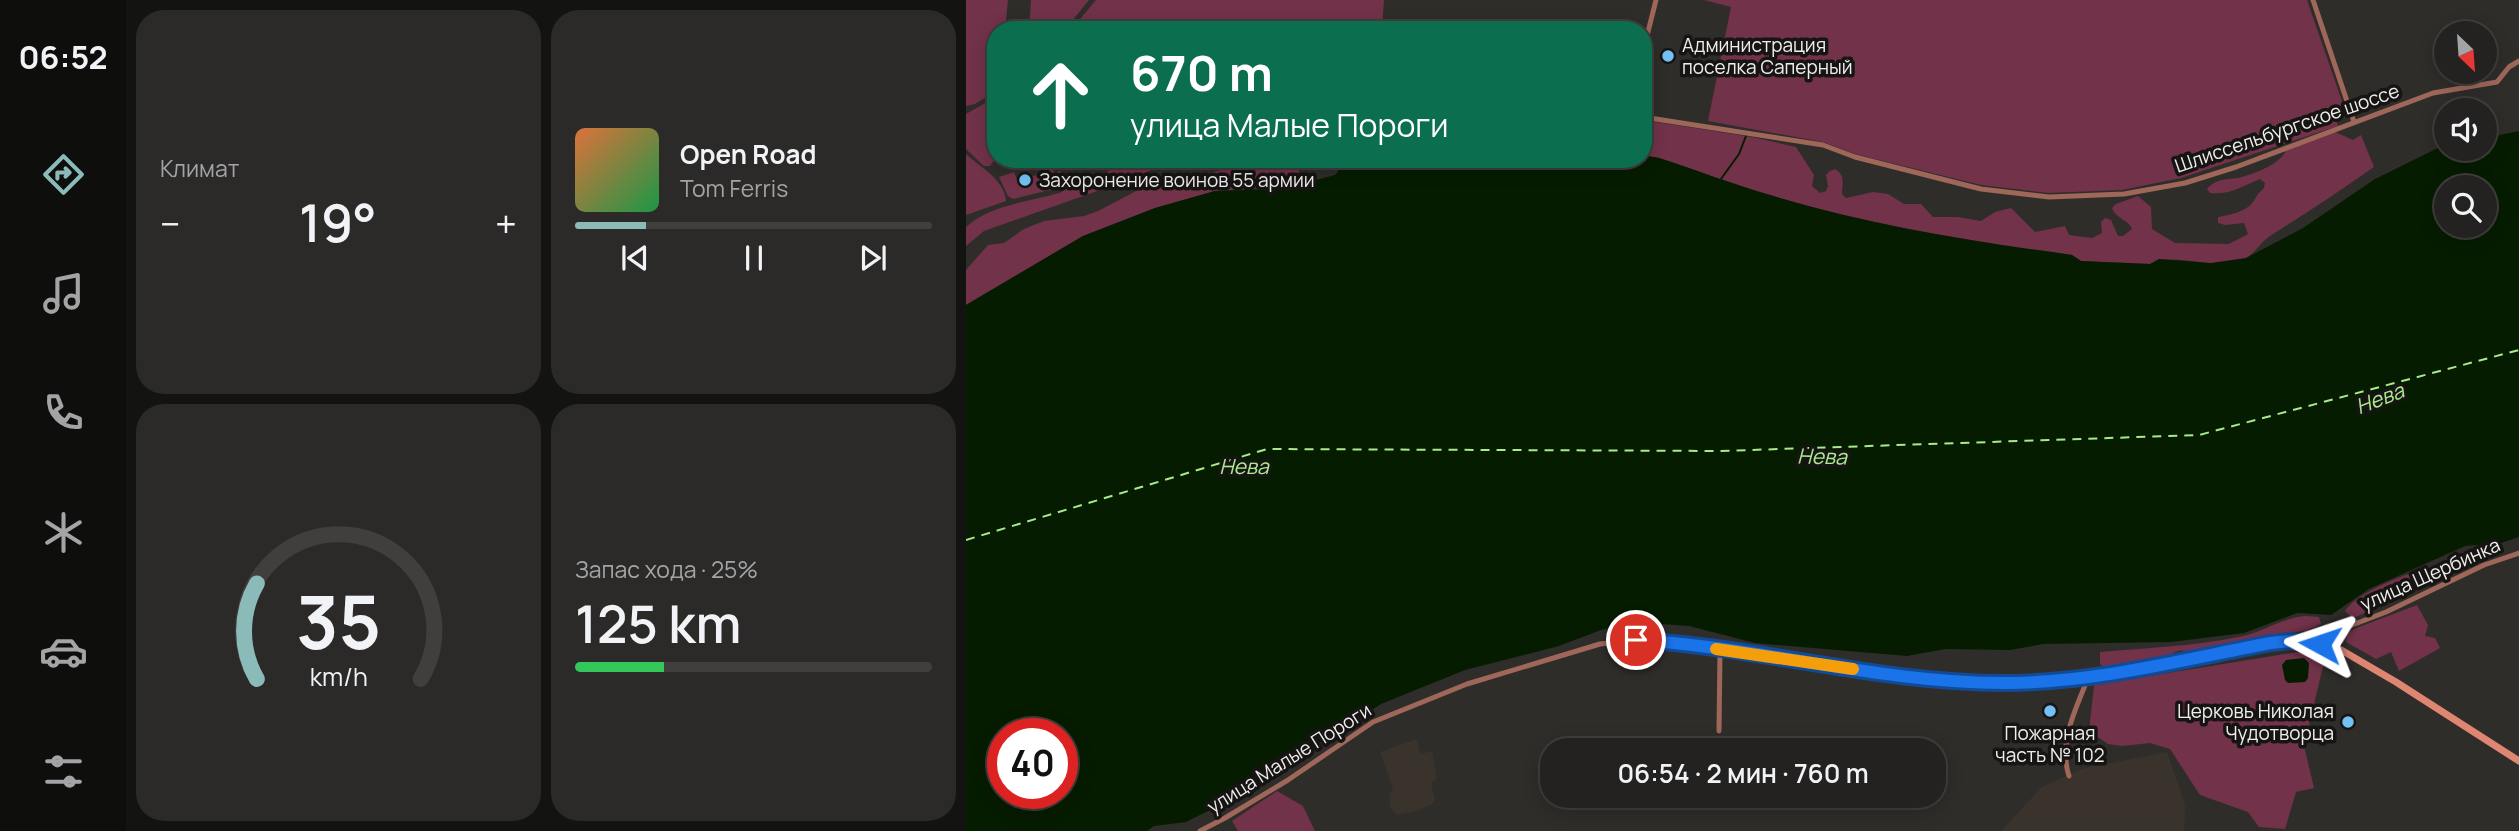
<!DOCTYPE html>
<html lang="ru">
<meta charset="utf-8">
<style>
:root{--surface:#232220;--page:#2b2a29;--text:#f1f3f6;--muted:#a3a4a5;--line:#403f3e;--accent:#8bbbb9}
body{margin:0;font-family:Manrope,sans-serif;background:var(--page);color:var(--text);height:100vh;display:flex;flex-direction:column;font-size:26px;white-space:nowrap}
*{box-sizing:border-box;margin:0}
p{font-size:23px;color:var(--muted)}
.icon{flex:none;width:38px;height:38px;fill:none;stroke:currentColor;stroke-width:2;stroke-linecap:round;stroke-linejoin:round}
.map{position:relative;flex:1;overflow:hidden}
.drawer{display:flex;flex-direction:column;gap:10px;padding:10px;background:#131312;width:840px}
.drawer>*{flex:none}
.guide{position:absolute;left:21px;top:21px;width:665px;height:147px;border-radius:28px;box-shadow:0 4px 18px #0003,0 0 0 2px var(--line);background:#0b6e4f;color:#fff;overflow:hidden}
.needle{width:46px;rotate:155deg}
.controls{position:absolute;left:1468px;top:21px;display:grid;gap:14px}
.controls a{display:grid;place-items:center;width:63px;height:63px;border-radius:50%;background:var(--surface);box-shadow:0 4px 18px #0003,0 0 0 2px var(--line);font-size:35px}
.speed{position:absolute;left:21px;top:718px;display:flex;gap:14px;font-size:35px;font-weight:700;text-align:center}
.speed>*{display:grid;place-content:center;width:91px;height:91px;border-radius:50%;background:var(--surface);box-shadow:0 4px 18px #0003,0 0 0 2px var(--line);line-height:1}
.speed .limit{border:10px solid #d22;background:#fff;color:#111}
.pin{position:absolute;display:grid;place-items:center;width:60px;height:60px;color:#fff;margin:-30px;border:4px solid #fff;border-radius:50%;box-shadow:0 2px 7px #0007}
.me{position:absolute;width:77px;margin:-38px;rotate:275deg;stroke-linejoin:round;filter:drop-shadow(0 0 5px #0008)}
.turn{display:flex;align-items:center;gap:24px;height:147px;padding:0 28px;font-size:32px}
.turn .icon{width:91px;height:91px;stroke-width:2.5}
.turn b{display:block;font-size:49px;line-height:60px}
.big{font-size:52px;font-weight:600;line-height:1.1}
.drawer .card{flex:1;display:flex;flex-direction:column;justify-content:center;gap:10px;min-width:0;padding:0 24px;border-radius:28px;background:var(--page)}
.drawer .dial{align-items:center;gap:0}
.dial svg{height:182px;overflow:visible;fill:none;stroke:var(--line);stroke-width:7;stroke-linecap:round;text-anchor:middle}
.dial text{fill:var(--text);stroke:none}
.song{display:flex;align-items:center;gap:21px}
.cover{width:84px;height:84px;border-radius:10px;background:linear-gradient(135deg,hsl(20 70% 55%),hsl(140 70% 35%))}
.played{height:7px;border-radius:4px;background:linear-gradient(90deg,var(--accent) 20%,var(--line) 20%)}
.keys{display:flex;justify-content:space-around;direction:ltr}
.heat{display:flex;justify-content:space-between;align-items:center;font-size:38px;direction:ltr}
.charge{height:10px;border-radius:5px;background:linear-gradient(90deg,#34c759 25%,var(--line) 0)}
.drawer .tiles{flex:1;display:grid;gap:10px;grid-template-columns:repeat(2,1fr)}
.trip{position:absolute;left:574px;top:738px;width:406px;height:70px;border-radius:28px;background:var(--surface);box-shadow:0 4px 18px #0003,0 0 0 2px var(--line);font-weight:600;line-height:70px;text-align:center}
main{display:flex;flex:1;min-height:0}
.menu{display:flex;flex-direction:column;width:126px;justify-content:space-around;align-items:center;background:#0e0e0d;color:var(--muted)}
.menu .icon{width:49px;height:49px}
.menu .selected{color:var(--accent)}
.menu b{font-size:32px;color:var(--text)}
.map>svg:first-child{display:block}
.built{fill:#3a332b}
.green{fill:#72324a}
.water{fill:#061c00;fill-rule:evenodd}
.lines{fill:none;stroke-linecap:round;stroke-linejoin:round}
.stream{stroke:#061c00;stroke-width:2}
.ferry{stroke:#aaea8d;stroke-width:2;stroke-dasharray:9 7;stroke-linecap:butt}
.street{stroke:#9f675a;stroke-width:5}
.secondary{stroke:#df8672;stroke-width:7}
.route-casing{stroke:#114b97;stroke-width:18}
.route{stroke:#1a73e8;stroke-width:12}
.slow{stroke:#f59e0b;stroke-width:12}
.poi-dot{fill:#73c1f5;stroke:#161514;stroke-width:2.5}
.labels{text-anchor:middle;stroke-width:7;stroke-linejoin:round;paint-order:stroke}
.poi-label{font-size:19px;fill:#f0eeec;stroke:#161514;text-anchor:start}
.street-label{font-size:19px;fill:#f0eeec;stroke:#161514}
.water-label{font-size:21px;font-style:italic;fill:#aaea8d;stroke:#161514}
</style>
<main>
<nav class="menu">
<b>06:52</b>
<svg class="icon selected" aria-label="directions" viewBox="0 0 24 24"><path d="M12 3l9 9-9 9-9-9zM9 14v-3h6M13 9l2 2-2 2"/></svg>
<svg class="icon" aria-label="music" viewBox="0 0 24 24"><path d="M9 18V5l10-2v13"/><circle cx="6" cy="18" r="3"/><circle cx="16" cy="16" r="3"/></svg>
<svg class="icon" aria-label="phone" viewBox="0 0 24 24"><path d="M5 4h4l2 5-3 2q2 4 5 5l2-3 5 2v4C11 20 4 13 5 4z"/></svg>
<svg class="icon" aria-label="climate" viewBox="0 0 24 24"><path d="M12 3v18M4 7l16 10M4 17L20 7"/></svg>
<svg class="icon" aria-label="car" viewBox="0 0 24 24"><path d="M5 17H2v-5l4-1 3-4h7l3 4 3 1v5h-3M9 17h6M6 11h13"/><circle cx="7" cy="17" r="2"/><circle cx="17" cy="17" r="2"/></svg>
<svg class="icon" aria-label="filters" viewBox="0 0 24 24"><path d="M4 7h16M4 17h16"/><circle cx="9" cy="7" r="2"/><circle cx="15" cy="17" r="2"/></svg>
</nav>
<section class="drawer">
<div class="tiles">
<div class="card"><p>Климат</p>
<div class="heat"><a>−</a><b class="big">19°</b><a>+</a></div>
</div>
<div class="card">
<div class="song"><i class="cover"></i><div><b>Open Road</b><p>Tom Ferris</p></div></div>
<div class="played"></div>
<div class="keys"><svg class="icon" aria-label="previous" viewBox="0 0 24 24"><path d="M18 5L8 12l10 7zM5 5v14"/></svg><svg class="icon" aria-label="pause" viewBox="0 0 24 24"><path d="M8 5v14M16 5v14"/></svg><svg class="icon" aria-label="next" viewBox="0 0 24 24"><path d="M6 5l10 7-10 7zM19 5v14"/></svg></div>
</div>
<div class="card dial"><svg viewBox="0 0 100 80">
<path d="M14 69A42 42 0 1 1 86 69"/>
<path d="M14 69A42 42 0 0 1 14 27" stroke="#8bbbb9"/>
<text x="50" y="56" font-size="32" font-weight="700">35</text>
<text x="50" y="72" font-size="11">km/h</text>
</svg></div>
<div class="card"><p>Запас хода · 25%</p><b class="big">125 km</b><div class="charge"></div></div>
</div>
</section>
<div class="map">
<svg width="1553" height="831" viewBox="0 0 1553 831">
<rect width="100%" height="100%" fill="#2f2d2a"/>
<path class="built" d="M451,739L454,754L466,751L471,779L465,783L469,802L454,810L431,815L425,809L423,796L427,788L414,752Z
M1201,752L1219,805L1218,831H1035L1076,787L1115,769Z"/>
<path class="green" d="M0,0H42L39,30H30V91L9,104L0,106Z
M65,0H123L101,27L99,26L98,30H63Z
M130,0H418L416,30H105Z
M738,0H1341L1378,107L1368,112L1372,126L1215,178L1156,190L1082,193L1015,185L889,154L857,142L742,121L765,7Z
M30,97V158L24,166H18L0,149V114Z
M677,120L786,137L830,147L848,175L846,186L854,193L860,191L862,186L860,175L864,171L869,169C880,176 876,183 876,194L880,198L907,192L922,194L938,204H955L967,217H992L1015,221L1029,212L1045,208L1069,232L1099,226L1103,235L1126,238L1136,233L1135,222L1139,218L1145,220L1152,236H1157L1166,229C1163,220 1150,219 1146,208L1150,204L1172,196L1185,207L1186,229L1209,243L1263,244L1282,234L1278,223L1259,225L1252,223V217C1263,215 1280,212 1287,202C1291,196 1292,193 1298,188L1299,183L1294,179C1276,186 1265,195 1244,193L1241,189C1251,178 1259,180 1272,178C1287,174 1313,165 1320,151L1367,131L1387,140L1395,135L1408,167C1374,191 1339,214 1304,236C1295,242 1289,253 1280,258C1250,274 1212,250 1184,264L1115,261L1106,255C1005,241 901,225 804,195C766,184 730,170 693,158L677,155Z
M0,154C14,167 39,180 40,201L0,215Z
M147,159H219L197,169L191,167L171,177L18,231L0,246V227C24,205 62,202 93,193C99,191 102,187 107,185C121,179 135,175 149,168Z
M303,159H319L333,170L330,180L281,189L249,191L189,208L117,236L0,305V270L22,245L38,243L58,229L78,221L118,216L132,211L174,189Z
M86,169L89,173L95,171L97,178L84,190L47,199L42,196L33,177L48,172L52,182L58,184L66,181L65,177Z
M1468,565L1471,567L1472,575L1452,587L1392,616L1386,618L1379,611C1394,589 1443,574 1468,565Z
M1451,605L1462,625L1459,636L1469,638L1474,648L1433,671L1425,652L1410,659L1380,642L1381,634L1388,629Z
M1339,616L1353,617L1355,624L1342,630L1221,652C1215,649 1209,651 1204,656L1138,668L1134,664V652C1181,648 1230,646 1277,636C1299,631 1316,618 1339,616Z
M1344,650L1360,654L1338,746L1348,788L1330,792L1319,829L1293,827L1282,812L1234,795L1204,749L1184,743L1156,746L1142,744L1123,731L1128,685Z
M311,791L337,806L349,831H272L266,821Z"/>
<path class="water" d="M1553,131V537L1535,543L1499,546L1403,589L1365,615L1331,613L1278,633L1205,642L1077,644L1044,650L979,649L941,656L789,643L723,626L668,622L635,630L593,646L499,670L415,704L322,762L276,794L220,822L188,826L181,831H0V305L117,236L189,208L249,191L315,189L369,175L375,167L390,164L396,165L411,159H677V155L693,158C730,170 766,184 804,195C901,225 1005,241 1106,255L1115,261L1184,264L1193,259L1245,263L1280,258L1337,228L1409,179L1474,147L1519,149V138ZM1480,187H1519V226H1480ZM37,733H96V793H37Z
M1338,658L1343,663L1342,678L1339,682L1322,683L1319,680L1316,665L1320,660Z"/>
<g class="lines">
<path class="stream" d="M755,179L773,154L780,136"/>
<path class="ferry" d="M0,540L301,449L754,451L1233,435L1553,350"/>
<path class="street" d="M1347,0L1388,122
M677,52L690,0
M677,117L857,145L889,157L1015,189L1083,197L1158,194L1219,183L1270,167L1467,93L1531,82L1543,67L1553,61
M1354,644L1355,639L1360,635L1420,612L1518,565L1553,553
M753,731L754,650
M1103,776C1092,742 1110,709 1122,678
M234,831L259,818L322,780L407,722L501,684L634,644L663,641"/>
<path class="secondary" d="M663,641H690L754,650L938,676L1035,683L1122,678L1304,643L1341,642L1370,647L1430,682L1553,761"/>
</g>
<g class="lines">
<defs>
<path id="route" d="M670,640C793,647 914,683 1038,683C1128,683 1216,660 1304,643L1324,641L1354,644"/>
</defs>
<use href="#route" class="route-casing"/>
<use href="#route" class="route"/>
<path class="slow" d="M750,649L887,669"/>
</g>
<g class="poi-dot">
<circle cx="702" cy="56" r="7"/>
<circle cx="59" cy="180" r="7"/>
<circle cx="1084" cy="711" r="7"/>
<circle cx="1382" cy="722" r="7"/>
</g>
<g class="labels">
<g class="poi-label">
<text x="716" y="52">Администрация<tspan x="716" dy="22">поселка Саперный</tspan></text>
<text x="73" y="187">Захоронение воинов 55 армии</text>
<text x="1368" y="718" text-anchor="end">Церковь Николая<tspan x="1368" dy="22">Чудотворца</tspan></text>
<text x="1084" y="740" text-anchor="middle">Пожарная<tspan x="1084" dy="22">часть № 102</tspan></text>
</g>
<g class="street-label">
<text transform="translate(1321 128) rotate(-19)" y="7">Шлиссельбургское шоссе</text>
<text transform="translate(1464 574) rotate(-24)" y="7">улица Щербинка</text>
<text transform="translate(323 758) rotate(-32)" y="7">улица Малые Пороги</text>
</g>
<g class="water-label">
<text transform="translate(1414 399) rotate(-21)" y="7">Нева</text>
<text transform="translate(856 457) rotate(1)" y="7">Нева</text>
<text x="278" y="474">Нева</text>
</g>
</g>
</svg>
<div class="controls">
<a><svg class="needle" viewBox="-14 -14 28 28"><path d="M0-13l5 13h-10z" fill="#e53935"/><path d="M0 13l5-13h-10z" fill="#a3a4a5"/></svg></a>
<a><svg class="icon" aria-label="sound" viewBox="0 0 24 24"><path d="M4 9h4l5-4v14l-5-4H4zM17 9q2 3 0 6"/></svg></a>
<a><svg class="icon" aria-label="search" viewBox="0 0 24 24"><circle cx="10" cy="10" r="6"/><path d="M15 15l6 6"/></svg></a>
</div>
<div class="speed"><div class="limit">40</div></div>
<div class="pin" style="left:670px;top:640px;background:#d93025"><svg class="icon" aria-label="arrive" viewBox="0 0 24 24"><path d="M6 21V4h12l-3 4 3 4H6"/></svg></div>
<svg class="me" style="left:1354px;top:644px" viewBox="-20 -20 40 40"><path d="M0-17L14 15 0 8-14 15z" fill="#1a73e8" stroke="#fff" stroke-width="4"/></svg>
<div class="trip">06:54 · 2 мин · 760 m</div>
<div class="guide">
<div class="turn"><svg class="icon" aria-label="ahead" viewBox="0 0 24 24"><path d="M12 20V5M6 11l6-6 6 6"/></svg><div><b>670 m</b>улица Малые Пороги</div></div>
</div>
</div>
</main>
